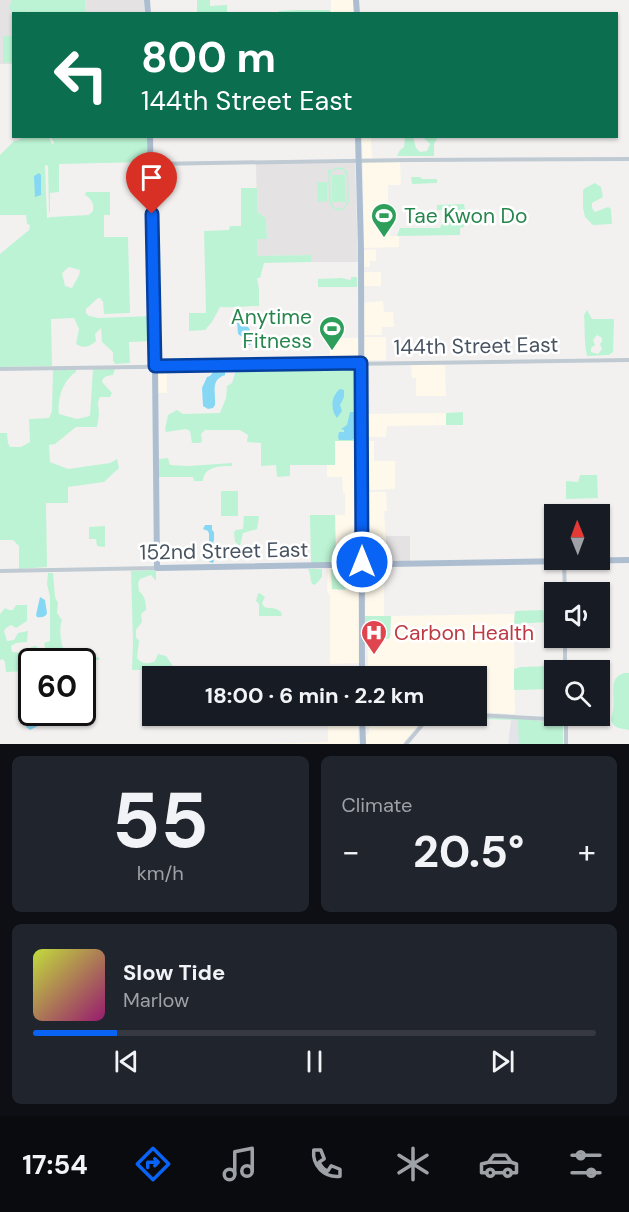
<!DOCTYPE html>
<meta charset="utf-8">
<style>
:root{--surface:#171b24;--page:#20242c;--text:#f1f3f6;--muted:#9ea1a6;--line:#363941;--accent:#0963f4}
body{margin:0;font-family:"DM Sans",sans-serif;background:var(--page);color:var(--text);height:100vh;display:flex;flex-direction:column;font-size:22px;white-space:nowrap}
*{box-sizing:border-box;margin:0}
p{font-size:20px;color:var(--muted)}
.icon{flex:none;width:33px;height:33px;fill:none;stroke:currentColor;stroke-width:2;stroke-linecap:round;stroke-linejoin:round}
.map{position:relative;height:744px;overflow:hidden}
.panel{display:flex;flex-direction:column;gap:12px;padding:12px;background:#0d0f14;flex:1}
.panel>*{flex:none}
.hud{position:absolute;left:12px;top:12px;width:606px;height:126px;border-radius:0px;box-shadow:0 2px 4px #0004;background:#0b6e4f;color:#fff;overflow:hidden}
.needle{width:39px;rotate:359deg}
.tools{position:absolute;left:544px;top:504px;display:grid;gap:12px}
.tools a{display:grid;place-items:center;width:66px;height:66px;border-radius:0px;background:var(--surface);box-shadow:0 2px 4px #0004;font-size:30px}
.speed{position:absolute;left:18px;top:648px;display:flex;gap:12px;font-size:30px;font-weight:700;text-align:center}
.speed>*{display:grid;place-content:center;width:78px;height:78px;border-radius:50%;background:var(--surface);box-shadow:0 2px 4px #0004;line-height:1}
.speed .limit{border:3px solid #111;border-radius:9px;background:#fff;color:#111}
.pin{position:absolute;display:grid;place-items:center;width:51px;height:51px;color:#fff;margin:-62px -26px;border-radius:50% 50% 50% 0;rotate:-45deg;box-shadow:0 0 6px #0007}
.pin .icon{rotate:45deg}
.me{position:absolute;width:66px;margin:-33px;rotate:0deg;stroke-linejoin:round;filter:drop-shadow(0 0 4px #0008)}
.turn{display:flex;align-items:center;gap:21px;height:126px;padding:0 30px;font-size:27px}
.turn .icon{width:78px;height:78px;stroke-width:2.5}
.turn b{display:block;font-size:42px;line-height:51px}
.big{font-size:45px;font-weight:700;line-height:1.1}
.panel .card{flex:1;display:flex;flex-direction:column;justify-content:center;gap:9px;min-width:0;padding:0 21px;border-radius:9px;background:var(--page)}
.panel .dial{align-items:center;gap:0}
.dial b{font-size:78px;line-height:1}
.song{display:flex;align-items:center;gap:18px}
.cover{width:72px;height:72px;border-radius:9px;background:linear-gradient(135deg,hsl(70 70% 55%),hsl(320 70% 35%))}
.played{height:6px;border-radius:3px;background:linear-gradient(90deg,var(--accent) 15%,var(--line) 15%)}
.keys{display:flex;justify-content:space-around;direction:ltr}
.heat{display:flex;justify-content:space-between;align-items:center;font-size:33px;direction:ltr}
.panel .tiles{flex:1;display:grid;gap:12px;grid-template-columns:1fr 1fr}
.card:last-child{grid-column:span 2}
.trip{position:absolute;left:142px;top:666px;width:345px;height:60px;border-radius:0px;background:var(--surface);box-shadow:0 2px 4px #0004;font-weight:700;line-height:60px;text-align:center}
.dock{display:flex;height:96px;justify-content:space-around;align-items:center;background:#090b0e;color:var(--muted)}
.dock .icon{width:42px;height:42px}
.dock .on{color:var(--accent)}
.dock b{font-size:27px;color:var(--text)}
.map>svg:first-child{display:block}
.commercial{fill:#fef9ea}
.education{fill:#e4e2e2}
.airport{fill:#e2e4e8}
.green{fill:#bcf3d4;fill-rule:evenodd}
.water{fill:#86d7f4}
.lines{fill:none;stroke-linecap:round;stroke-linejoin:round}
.minor{stroke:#c0cad3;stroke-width:4}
.major{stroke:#aebed1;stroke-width:6}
.route-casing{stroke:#06409f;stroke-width:15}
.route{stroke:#0963f4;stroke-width:10}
.labels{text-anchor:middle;stroke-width:5;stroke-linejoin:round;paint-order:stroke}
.leisure-label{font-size:21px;fill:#27864d;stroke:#fff;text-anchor:start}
.street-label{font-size:21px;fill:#475360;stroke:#fff}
.health-label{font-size:21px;fill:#be3a42;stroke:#fff;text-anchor:start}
</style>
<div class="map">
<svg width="629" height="744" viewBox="0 0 629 744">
<rect width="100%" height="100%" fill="#f3f1f0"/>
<path class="commercial" d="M331,0H353L354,13H331Z
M362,137H371L372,158H363Z
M400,161L401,185H388V210L380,211V228H390V236H399V247L364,248L363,164L365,162Z
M376,249V261H370V267H364L363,250Z
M364,272H381V286H364Z
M383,301L384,312H393L394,327H382V335H364L363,303Z
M364,337H386V360H364Z
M329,338H358L359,359L356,361L330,362Z
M411,365H445L446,396H416V378H412Z
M167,367V393H157L156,368Z
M446,413V425L387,426L386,437H365L364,436V414Z
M335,441H358L359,561L357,563H336L335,515H345V494L343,493L342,477H327V465H335Z
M365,441H374V461H395V489L365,490Z
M367,492H386L387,511H384L387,562L366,561L365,494Z
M328,567H355L359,569V663L330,664V595L327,591Z
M366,576H384V616H365Z
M514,614L515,714L477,712V676H368V639H388L391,635V616Z
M358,668V676H330V669Z
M326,716H358V744H265L328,742V725H326Z
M369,716H431L419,724L402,744H366V735L369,733Z"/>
<path class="education" d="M0,0H45L31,8L27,13L14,14L13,64H0Z
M85,0H144V13H86Z
M355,163L358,262H311L310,255L257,256V239H267L266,218L257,212L256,164Z
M386,536H410V561L387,562Z"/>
<path class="airport" d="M511,720H519V744H508Z"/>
<path class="green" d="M12,0H85L86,13H27L32,7L26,13L13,14L9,8L10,4Z
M197,0H210V6L227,5V13H197Z
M297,10H330V13H278L279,11Z
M4,36H13V62L3,63V37Z
M23,137H49L52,144L54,143L51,137H147V162L59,164V192L50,193V211L49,213L48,166L46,165L45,166L47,218L51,217L89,215L93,211C94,204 92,199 85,195L86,192H110V215H104V237H128L130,313L104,314L103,302L100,298H98L86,309V313L89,316L99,318L152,316V341L129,342L130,363L115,364L113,360V352L102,342L101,328L95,334L96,341C89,347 85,349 76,344L79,329L74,318L51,319L52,366L0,367V254L29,230L30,225L27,224L26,215H0V155L14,141H17ZM69,267L80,270L79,275L72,288L65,286L62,273Z
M405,137H413L416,148L420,152L427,151L430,144L423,137H438L434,144V156H397L400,150L404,147Z
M341,167L347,171L348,175L349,202L345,208L339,211L333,208L329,202L328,169L330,171L335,168ZM337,169L343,170C348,176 347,182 347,189C347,200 349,213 334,207L331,202L330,176L332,171Z
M332,175H345L346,202H332Z
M411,177H420L422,179H437V183L412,184Z
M317,182H327V201L318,202Z
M595,183L601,187L603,197L592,203V208L595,212L608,207L611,209L612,224L593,225L585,217L583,208V190L585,188Z
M241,188H257V212L266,218L267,239H257V256L311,255V262L264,263L260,278H257L259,289V306C246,306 233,308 220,307L212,322L205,330L189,331V313H206L204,231L229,230L230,226H241Z
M464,204L466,216L464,227L460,228V235L397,236L400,228H440L446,215V210H437V205Z
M351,277H357V287H318V279L341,278L351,280Z
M587,310L592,319H614L613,352L609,355L587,356C584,342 585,329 584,315ZM597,335L602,338V341L600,344L602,349L598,354L591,352V348L595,345L593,340Z
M356,366L358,441H335V465H290V476L277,477L276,465L261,466V443L247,442L248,435L240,430H205L201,434L202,442L200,443H192L190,431L186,429L166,432L165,429L168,415L177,410L183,414L220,413L226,398L227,386L232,383L237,367Z
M53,369H76V372C63,380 57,399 59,414L77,419L90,416L93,369H115L113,375C107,376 103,376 102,382L112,393L110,397H100L98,402L99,414L97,427H76L55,444L49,445L50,462L68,469L110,463L117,459L119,468L104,482L68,487V503H46L47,567L19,569V546L13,540H0V433H7L8,443L10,447H21L30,442L29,419L49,418L52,411Z
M463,412V425H446V413Z
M168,458L170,465L188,466L232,463V466C220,466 204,466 203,481H194L193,477H159V459Z
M580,475H597L598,498L566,499V481L578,482Z
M221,491H238V516H221Z
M310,515H335L336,563L311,564Z
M244,516H259L257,529L243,533L240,546L235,542L234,532L236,530L243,529Z
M105,526V547L97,546L96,539H89V527Z
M333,568L337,570L338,580L346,585L345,590L332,589L331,570Z
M308,569H322V577L315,585L312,584C310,579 311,574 308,569Z
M156,570V581L151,575L140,579L138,583L139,591C145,596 146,602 146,610L141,614L142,622L136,630V637L139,641L137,658C143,665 148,664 155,661L158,654L166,656L175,669L132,670L133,643L131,571Z
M48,573H53L55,597L58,603L57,613L62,620C60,626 60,633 61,639C63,655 68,653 81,654C87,655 94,657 100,658L99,660H71L69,662H32L31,671L6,672L5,662L3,659L0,660V614L5,608L9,610H13L16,605H27V621L16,628L11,625L6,628L4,631L7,641L14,640L18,633L28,631L27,642L16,643L11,646L12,652L25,653L31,647L36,646L46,659L47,655L44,643L50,641V597L47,584Z
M258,593L261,594L265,597L262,603C265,611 270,606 276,609C278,609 279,611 281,612L282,616H259V604L256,601Z
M543,610L548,622L514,624L515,611Z
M365,616H391L390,637L388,639H365Z
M550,666L555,689L514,690V669L521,667Z
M624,673H629V730C621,728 615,730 611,720C611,717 613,714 613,710C616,696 607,678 624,673Z
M444,716L529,719L563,725V744H519L518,720L485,719H438V717Z"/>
<path class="water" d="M39,173L41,175V195L35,197L34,176Z
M240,316L243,317V323L247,325L250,330L249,333L252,343L250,345H248L245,339L238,334L237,321Z
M214,371H225V375C210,380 216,392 215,405L213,408L208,409L203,406L202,388L207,377L210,376Z
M340,389L344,390V397L340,405L342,411L337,418C330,409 331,396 340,389Z
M350,412H354L355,414V438L352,440H339L338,437L339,432H344V430L341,429L347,425Z
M205,525H212V530L214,532V540L213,543L214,544V555L212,557L214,561L213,563L209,562V534L208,531L203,529Z
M40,597L45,600L47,613C46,617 41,618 37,617L36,615Z
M34,713H38L43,720L40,725L30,730L26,727L27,724L32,721Z"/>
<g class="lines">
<path class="minor" d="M151,164L409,160L629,159
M0,369L629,360
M564,562L565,592
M0,571L157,568
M565,638V670
M477,715L566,720
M566,716V744
M406,744L423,724L437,716"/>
<path class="major" d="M147,0L148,14
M356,0L357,14
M150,136L155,366L157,568L629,560
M358,136L361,249L362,676
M362,716L363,744"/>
</g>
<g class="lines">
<defs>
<path id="route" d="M152,214L155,366L361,363L362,562"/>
</defs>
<use href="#route" class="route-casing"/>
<use href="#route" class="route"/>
</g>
<defs>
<symbol id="stadium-pin" viewBox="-11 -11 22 30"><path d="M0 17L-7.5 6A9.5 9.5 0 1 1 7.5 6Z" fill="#2e9e5b" stroke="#fff"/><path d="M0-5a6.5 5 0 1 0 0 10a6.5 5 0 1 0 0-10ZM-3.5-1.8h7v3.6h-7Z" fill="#fff"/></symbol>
<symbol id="hospital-pin" viewBox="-11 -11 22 30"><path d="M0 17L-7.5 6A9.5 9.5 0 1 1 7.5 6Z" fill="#e0444e" stroke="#fff"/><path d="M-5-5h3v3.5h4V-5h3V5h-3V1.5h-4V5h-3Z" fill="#fff"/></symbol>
</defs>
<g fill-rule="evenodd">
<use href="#stadium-pin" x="369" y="201" width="30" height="40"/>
<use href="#stadium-pin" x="317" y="314" width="30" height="40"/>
<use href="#hospital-pin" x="359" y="618" width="30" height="40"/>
</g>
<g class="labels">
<g class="leisure-label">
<text x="404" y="223">Tae Kwon Do</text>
<text x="312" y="324" text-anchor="end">Anytime<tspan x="312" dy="24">Fitness</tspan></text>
</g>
<g class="street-label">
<text transform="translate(476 346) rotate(-1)" y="7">144th Street East</text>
<text transform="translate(224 551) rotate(-1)" y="7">152nd Street East</text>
</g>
<g class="health-label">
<text x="394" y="640">Carbon Health</text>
</g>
</g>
</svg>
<div class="tools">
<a><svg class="needle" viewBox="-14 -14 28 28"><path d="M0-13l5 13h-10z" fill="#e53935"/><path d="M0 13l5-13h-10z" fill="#9ea1a6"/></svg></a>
<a><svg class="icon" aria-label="sound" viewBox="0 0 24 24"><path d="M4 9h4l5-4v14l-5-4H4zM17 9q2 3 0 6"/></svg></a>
<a><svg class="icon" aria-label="search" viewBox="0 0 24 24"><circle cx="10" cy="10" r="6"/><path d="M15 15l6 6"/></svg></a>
</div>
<div class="speed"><div class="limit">60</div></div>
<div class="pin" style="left:152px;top:214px;background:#d93025"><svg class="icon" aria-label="arrive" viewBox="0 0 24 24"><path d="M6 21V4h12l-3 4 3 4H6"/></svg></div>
<svg class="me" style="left:362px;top:562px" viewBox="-20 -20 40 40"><circle r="17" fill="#0963f4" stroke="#fff" stroke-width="3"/><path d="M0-11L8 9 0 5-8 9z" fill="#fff"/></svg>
<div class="trip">18:00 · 6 min · 2.2 km</div>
<div class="hud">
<div class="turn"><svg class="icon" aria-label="left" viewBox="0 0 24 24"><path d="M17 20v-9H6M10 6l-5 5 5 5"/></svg><div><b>800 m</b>144th Street East</div></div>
</div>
</div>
<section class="panel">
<div class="tiles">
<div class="card dial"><b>55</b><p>km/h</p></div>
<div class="card"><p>Climate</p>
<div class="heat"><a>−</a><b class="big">20.5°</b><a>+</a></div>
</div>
<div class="card">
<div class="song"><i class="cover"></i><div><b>Slow Tide</b><p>Marlow</p></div></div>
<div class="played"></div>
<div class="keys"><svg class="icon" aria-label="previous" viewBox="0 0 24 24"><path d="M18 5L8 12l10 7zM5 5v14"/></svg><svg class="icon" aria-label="pause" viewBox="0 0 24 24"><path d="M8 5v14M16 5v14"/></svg><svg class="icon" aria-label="next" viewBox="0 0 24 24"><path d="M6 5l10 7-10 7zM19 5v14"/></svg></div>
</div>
</div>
</section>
<nav class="dock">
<b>17:54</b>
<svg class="icon on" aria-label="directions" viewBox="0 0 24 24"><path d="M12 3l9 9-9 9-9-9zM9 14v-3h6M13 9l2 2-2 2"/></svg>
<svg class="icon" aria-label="music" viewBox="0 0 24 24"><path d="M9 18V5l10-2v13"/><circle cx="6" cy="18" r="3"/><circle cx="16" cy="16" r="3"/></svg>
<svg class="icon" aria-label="phone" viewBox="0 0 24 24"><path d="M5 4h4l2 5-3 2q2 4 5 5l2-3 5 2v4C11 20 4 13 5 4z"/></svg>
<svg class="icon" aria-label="climate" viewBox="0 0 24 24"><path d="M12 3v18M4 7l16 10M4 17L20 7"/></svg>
<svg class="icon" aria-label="car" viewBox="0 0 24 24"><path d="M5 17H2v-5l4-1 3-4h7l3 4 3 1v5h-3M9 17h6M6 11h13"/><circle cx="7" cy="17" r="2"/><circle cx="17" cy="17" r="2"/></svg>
<svg class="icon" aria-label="filters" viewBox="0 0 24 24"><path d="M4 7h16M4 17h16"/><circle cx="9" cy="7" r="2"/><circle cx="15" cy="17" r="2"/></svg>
</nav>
